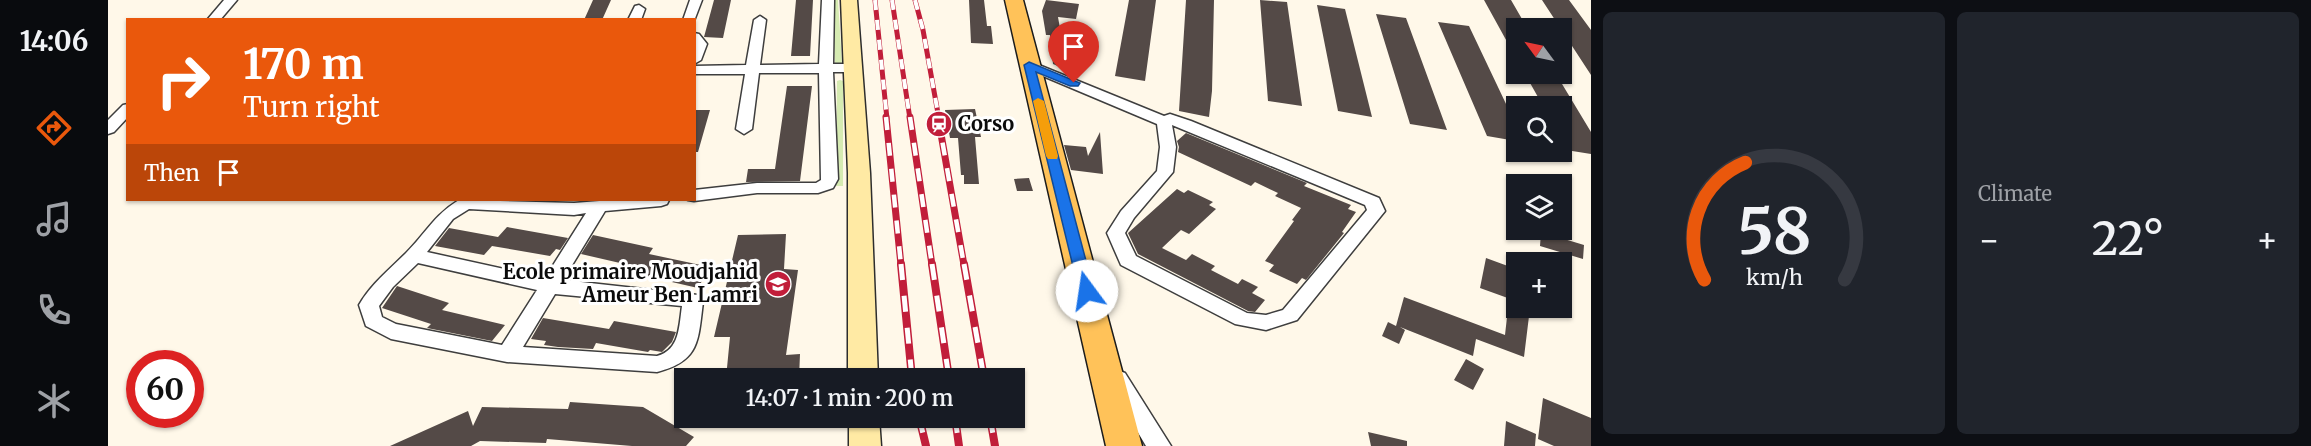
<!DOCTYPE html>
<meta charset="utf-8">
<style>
:root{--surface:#171b24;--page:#20242c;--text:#f1f3f6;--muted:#9ea1a6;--line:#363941;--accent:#ea580c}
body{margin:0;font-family:Merriweather,serif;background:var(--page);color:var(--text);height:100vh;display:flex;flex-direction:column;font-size:22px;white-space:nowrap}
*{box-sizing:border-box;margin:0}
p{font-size:20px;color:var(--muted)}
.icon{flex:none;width:33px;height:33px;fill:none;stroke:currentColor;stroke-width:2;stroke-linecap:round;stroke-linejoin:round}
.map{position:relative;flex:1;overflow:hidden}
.side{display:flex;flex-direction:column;gap:12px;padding:12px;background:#0d0f14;width:720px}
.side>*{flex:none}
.top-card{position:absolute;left:18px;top:18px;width:570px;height:183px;border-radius:0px;box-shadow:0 2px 4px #0004;background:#ea580c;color:#fff;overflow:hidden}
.needle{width:39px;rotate:303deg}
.buttons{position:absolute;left:1398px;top:18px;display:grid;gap:12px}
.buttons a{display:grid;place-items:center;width:66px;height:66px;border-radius:0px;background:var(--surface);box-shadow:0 2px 4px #0004;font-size:30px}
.speed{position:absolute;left:18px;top:350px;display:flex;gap:12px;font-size:30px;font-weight:700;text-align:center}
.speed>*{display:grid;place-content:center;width:78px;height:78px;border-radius:50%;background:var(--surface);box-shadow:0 2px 4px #0004;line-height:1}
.speed .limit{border:9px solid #d22;background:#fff;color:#111}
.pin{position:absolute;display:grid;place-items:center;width:51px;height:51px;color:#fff;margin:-62px -26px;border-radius:50% 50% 50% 0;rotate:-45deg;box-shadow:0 0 6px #0007}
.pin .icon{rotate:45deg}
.me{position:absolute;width:66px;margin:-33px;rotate:346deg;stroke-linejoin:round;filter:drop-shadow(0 0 4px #0008)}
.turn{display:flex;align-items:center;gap:21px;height:126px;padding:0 18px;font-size:27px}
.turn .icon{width:78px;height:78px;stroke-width:2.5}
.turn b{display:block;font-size:42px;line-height:51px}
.then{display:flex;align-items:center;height:57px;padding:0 18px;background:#0003;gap:12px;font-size:22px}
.big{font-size:45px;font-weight:600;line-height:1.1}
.side .widget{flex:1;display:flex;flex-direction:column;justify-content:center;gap:9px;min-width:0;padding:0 21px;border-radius:9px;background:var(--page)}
.side .dial{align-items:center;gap:0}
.dial svg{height:156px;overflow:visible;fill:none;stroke:var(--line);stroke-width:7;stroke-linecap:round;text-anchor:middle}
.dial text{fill:var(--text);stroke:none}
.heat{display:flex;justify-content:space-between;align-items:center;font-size:33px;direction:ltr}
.side .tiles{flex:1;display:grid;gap:12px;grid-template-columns:repeat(2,1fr)}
.trip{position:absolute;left:566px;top:368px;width:351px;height:60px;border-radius:0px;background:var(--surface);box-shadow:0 2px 4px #0004;font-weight:600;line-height:60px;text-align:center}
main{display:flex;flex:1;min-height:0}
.dock{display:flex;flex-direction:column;width:108px;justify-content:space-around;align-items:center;background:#090b0e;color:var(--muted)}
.dock .icon{width:42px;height:42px}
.dock .active{color:var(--accent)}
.dock b{font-size:27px;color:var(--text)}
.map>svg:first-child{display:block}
.green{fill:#d6ebb2}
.building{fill:#544a47}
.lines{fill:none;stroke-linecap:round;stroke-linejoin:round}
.street-casing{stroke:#3e3e3e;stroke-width:3}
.secondary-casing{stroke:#2d2d2d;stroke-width:3}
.primary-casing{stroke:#1c1c1c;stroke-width:3}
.street{fill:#fff;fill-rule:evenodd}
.secondary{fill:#ffeaa4;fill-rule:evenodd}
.primary{fill:#ffc259;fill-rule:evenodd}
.rail-far2-casing{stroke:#c11e3a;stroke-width:5}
.rail-far1-casing{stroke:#c11e3a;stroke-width:7}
.rail-casing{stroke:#c11e3a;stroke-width:8}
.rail-far2{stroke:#fff;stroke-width:4;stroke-dasharray:10;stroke-linecap:butt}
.rail-far1{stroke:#fff;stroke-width:4.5;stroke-dasharray:13;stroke-linecap:butt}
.rail{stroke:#fff;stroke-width:5;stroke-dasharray:16;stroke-linecap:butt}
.route{fill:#1a73e8;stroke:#114b97;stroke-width:1.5}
.slow{fill:#f59e0b}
.labels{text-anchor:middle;stroke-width:6;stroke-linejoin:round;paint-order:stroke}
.poi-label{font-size:20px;font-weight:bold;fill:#0b0b0b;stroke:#fff;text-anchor:start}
</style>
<main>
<nav class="dock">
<b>14:06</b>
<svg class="icon active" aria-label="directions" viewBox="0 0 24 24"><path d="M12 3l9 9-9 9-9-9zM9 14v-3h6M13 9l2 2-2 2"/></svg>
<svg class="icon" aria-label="music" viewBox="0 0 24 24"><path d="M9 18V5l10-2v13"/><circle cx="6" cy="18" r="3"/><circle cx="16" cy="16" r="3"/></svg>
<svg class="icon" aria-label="phone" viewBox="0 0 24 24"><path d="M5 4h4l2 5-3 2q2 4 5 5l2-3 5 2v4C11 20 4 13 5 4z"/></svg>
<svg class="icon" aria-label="climate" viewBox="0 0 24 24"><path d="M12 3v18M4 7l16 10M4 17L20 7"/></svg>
</nav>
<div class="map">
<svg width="1483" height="446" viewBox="0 0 1483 446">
<rect width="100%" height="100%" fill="#fff8e9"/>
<path class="green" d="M724,0H730L734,64H727Z
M732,80L735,81V186H728L729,81Z"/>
<path class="building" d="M485,0H503L494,20H476Z
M606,0H623L615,38L596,37Z
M688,0H705L702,56H683Z
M861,0H876L879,26H883L885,44L863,43Z
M938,0L971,4L968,19L950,17L955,46H960L964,72L945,64L942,35H938L934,11Z
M1021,0H1048L1037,81L1007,76Z
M1078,0H1106L1104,91L1101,117L1071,111Z
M1152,0L1179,2L1194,106L1160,101Z
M1376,0H1403L1414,19L1408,18V58Z
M1434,0H1461L1483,30V75Z
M1209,5L1237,9L1264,117L1230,111Z
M1268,14L1298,18L1339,130L1302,124Z
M1330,22L1361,26L1408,125V141L1379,136Z
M1417,74H1448L1483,132V154L1458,150L1454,141V106H1435Z
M679,86H704L692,181L638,182L640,169H667Z
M867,109L873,137H867L871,184H856V175H853L850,138H842L837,110Z
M586,110H602L590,152H586Z
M992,132L995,174L963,170L956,145L978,147L980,156Z
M1078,133L1199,183L1196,186L1243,205L1240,209L1248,212L1234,232L1236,233L1198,280L1194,278L1189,284L1161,271L1166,265L1157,261L1186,221L1184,220L1193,208L1167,196L1170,193L1147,182L1143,186L1070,152L1071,147L1069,141Z
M921,178L925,191H909L906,179Z
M1069,189L1076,193L1080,190L1105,202L1101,205L1108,209L1081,234L1073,230L1054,248L1078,260L1084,254L1107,266L1103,270L1130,284L1134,279L1150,287L1144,293L1157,300L1147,312L1140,311L1030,254L1020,233Z
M399,227L460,238L452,250L448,249L442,256L384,246L376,255L327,246L341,228L390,237Z
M1433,232L1476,245L1475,259L1432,246Z
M678,234L676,269L690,270L678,355L692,354L691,378H618L622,337H606L630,235Z
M485,235L545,248L541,254L602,267L590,288L520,272L525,266L473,254Z
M1378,258L1408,269V301L1372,288Z
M289,286L341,303L334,310L397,325L384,341L319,328L323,324L274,308Z
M1296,297L1397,335L1400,308H1422L1416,357L1368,339L1365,356L1292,327L1297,330L1291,344L1274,336L1280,322L1288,326Z
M435,318L501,329L506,321L568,332L564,342L554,352L542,350L540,352L488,343L485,349L450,347L436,345L438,341L423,339Z
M1358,359L1376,369L1365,390L1346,380Z
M1435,398L1483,418V446H1446L1430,439Z
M462,402L535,407L586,437L578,446H524L439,439L438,443L372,441L363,446H282L360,411L365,426L374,407L460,409Z
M1398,421L1428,434L1427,446H1396Z
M1260,432L1299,441V446H1263Z"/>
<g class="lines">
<defs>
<path id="street" d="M116,0H129L112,20H99Z
M582,0H594L586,21V20H575Z
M714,0H726L725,64H745L752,68L745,72H725L730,179L725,188L710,193H649L586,201L580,200H586V190L649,183H708L713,180L711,73H651L644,129L636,134L628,129L637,74H586V66L638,65L646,20L652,16L658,20L652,65L711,64Z
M531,5L537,9L533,20H520L527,6Z
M586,33L591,34L599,44L593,60L586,64Z
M921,61L1056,116L1062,114L1083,121L1271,198L1277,211L1189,320L1158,330L1127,324L1013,265L999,233L1013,211L1049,171L1052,147L1049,124L916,68L914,65ZM1064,125L1257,205L1259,210L1175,310L1158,315L1139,313L1028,256L1017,233L1026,218L1065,172L1068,147Z
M20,104V117L6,132L0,134V120L15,105Z
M351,200L466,203L504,200H561L559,204L553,206L497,211L455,280L590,295L595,302C590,341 592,361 549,372L399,362L283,339L258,326L251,305C263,284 281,270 298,253C319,232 325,216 351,200ZM361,209L466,215L478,213L437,278L319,252L345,219ZM310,263L429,290L394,345L288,324L274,317L271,306L285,287ZM447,294L574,306C571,326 572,350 549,356L415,347Z
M1009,370L1017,373L1063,446H1038L998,379L1001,373Z"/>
<path id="secondary" d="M733,0H749L762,173L770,378H740V173Z
M741,417H771L773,446H741Z"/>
<path id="primary" d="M897,0H915L1034,446H998Z"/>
</defs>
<use href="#street" class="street-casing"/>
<use href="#secondary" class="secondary-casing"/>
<use href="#primary" class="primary-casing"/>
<use href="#street" class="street"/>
<use href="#secondary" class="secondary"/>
<use href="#primary" class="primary"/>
<defs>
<path id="rail-far2" d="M767,0L779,119
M784,0L802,119
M807,0L815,30L831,119"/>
<path id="rail-far1" d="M778,117L793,265
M802,117L824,265
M830,117L856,265"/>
<path id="rail" d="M793,264L804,378
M824,264L841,378
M856,264L876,378
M811,417L818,446
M847,417L851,446
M882,417L887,446"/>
</defs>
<use href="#rail-far2" class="rail-far2-casing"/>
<use href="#rail-far1" class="rail-far1-casing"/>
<use href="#rail" class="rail-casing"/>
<use href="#rail-far2" class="rail-far2"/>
<use href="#rail-far1" class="rail-far1"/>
<use href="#rail" class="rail"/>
</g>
<path class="route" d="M921,62L972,83L970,86H962L928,72L986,291L984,295H973L971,291L916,65Z"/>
<path class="slow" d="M930,98L936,101L950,156L949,159H940L938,156L925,101Z"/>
<defs>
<symbol id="station-disc" viewBox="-11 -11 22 22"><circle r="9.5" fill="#c11e3a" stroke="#fff"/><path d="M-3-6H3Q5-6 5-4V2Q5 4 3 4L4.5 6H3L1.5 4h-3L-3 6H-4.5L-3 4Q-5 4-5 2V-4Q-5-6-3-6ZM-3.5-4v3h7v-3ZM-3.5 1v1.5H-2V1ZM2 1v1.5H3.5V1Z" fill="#fff"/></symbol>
<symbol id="school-disc" viewBox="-11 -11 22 22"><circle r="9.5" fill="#c11e3a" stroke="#fff"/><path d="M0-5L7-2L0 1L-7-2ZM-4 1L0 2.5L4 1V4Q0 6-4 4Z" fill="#fff"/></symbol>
</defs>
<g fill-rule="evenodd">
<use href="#station-disc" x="816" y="109" width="30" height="30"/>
<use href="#school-disc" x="655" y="269" width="30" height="30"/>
</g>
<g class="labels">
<g class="poi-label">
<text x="850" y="131">Corso</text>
<text x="650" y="279" text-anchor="end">Ecole primaire Moudjahid<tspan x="650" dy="23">Ameur Ben Lamri</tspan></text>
</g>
</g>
</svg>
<div class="buttons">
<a><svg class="needle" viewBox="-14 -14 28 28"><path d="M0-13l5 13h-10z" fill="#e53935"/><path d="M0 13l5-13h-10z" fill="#9ea1a6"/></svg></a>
<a><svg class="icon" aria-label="search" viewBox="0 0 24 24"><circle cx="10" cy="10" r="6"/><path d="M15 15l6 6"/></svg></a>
<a><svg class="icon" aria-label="layers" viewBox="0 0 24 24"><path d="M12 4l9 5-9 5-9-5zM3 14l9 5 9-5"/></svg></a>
<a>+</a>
</div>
<div class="speed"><div class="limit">60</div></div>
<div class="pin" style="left:966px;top:83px;background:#d93025"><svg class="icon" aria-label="arrive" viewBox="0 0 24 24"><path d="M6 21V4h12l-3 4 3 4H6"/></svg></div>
<svg class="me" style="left:979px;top:291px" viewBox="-20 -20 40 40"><circle r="19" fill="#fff"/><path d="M0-13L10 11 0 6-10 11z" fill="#1a73e8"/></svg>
<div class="trip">14:07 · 1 min · 200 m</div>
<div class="top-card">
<div class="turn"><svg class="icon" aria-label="right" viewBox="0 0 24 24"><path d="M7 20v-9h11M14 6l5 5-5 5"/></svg><div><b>170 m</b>Turn right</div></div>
<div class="then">Then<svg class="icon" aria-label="arrive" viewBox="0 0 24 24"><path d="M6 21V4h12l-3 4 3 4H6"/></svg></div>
</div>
</div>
<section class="side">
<div class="tiles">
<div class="widget dial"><svg viewBox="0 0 100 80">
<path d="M14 69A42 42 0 1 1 86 69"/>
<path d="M14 69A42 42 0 0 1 35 9" stroke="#ea580c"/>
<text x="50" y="56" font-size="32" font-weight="700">58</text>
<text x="50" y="72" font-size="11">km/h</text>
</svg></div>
<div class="widget"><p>Climate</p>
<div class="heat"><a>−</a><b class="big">22°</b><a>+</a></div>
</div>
</div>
</section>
</main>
